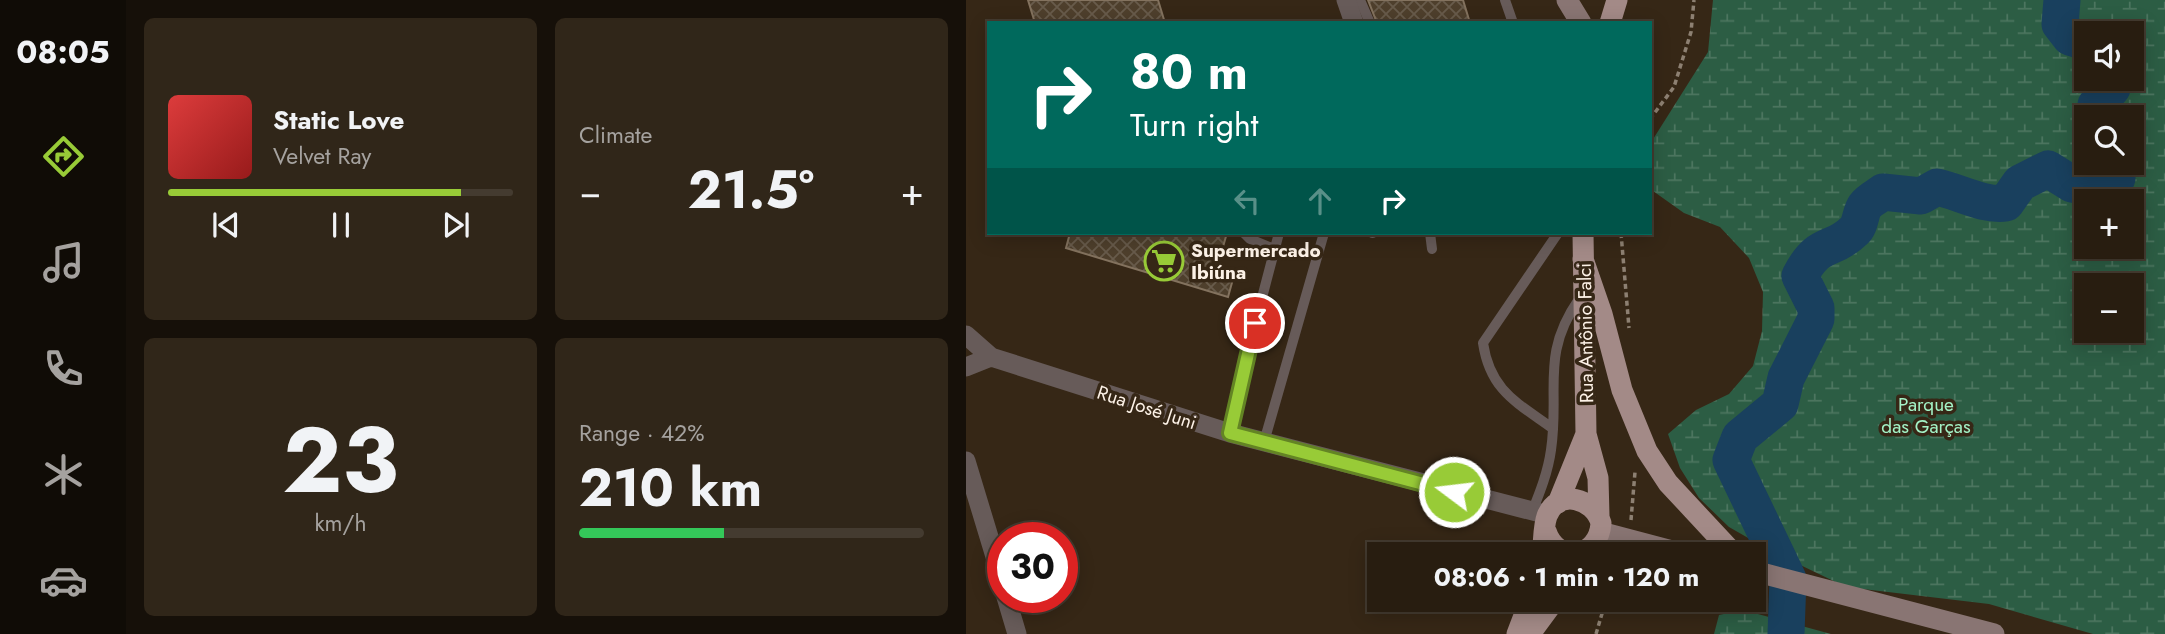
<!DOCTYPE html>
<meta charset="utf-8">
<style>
:root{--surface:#281d10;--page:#302619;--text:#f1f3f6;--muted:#a5a29f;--line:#443b30;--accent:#98cb37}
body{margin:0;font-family:Jost,sans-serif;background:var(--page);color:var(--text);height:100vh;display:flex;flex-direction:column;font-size:26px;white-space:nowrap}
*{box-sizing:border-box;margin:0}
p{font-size:23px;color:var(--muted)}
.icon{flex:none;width:38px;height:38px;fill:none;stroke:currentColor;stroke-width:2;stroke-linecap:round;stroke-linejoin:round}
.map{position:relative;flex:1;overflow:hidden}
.details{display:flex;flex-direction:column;gap:18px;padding:18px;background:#161009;width:840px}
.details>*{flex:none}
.hud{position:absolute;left:21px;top:21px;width:665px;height:214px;border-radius:0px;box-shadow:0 4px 18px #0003,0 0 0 2px var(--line);background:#00695c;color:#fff;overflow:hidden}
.controls{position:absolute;left:1108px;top:21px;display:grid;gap:14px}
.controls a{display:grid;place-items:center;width:70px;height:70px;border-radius:0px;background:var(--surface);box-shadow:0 4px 18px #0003,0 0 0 2px var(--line);font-size:35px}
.speed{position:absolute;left:21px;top:522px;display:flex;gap:14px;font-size:35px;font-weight:700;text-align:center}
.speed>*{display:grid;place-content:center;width:91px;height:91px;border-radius:50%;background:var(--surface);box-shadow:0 4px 18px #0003,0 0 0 2px var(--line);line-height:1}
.speed .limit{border:10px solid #d22;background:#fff;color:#111}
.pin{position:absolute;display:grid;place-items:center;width:60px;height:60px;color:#fff;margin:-30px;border:4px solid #fff;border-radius:50%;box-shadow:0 2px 7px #0007}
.me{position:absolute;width:77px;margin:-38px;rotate:285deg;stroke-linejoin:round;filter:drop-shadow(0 0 5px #0008)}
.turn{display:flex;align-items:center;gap:24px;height:147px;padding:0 28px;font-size:32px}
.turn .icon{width:91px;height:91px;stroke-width:2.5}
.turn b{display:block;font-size:49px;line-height:60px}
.lanes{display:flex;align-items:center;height:66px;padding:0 28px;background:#0003;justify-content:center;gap:35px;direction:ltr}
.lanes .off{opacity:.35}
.big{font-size:52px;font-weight:700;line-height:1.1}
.details .card{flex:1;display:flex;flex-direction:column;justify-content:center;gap:10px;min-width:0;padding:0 24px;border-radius:10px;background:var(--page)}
.details .dial{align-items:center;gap:0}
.dial b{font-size:91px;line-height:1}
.song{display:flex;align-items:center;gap:21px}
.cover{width:84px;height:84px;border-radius:10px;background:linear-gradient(135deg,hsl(0 70% 55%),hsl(0 70% 35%))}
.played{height:7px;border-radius:4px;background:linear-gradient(90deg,var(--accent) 85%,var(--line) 85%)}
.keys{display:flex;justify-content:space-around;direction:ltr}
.heat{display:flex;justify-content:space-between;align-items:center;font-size:38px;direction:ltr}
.charge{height:10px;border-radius:5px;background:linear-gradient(90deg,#34c759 42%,var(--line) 0)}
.details .tiles{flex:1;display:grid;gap:18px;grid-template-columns:repeat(2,1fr)}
.trip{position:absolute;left:401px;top:542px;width:399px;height:70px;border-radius:0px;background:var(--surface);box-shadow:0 4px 18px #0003,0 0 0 2px var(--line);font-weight:700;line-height:70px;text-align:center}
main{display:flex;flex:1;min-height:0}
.tab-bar{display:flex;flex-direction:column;width:126px;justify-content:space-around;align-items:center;background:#100c06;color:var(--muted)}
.tab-bar .icon{width:49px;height:49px}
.tab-bar .active{color:var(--accent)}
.tab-bar b{font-size:32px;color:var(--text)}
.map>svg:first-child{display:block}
.wetland{fill:url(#wetland-marsh);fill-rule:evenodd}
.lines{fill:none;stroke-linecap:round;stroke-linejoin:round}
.river{stroke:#19405e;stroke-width:37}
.building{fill:url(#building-cross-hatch);stroke:#83725e;stroke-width:2}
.path{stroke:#8d8072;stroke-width:3.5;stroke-dasharray:5 3.5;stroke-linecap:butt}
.lane{stroke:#675b59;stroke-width:10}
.street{stroke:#675b59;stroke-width:19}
.secondary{stroke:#897573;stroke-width:21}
.primary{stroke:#a38a87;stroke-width:21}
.route-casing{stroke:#638424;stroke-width:18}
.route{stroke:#98cb37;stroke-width:12}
.labels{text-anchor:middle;stroke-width:7;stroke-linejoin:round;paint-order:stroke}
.poi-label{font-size:19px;font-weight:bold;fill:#fdf2e7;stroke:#362716;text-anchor:start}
.street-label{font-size:19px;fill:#fdf2e7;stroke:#362716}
.park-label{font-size:19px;fill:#a3f2c6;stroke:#362716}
</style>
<main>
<nav class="tab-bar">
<b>08:05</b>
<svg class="icon active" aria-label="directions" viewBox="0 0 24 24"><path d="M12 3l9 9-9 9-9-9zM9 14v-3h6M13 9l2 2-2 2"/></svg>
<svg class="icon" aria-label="music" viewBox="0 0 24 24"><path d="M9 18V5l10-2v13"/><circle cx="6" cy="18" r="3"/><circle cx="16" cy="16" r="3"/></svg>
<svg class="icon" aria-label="phone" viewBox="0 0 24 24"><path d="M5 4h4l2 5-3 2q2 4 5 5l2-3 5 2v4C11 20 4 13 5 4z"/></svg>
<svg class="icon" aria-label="climate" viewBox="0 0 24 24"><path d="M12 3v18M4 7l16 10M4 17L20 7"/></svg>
<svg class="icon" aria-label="car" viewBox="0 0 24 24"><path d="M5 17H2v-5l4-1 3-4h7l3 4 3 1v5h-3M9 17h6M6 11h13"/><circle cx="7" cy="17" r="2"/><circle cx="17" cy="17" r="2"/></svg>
</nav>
<section class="details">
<div class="tiles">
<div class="card">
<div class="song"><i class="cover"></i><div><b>Static Love</b><p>Velvet Ray</p></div></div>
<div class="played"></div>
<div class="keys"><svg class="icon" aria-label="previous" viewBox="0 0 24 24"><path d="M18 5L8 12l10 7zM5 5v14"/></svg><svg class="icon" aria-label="pause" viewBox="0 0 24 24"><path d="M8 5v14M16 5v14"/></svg><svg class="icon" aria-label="next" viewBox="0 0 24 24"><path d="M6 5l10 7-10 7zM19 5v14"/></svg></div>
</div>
<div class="card"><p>Climate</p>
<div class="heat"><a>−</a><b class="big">21.5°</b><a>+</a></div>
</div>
<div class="card dial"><b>23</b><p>km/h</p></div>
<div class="card"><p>Range · 42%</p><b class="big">210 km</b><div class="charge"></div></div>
</div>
</section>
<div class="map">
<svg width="1199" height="634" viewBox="0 0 1199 634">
<defs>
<pattern id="wetland-marsh" width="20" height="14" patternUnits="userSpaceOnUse" patternTransform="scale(1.75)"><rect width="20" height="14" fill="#2c5d44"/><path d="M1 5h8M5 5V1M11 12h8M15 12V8" fill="none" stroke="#4c755f"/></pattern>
<pattern id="building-cross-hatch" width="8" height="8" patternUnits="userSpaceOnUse" patternTransform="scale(1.75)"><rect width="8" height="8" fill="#4e3f2c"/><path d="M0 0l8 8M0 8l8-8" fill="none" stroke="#685b4b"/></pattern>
</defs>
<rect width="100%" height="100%" fill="#362716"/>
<path class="wetland" d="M747,0H1199V634H1127L1023,604L880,587L805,551L763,527L733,498L714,468L702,434L730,410L763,394L787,366L796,331L797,292L783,258L754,227L718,213L687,191L684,144L742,52ZM1120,33H1166V79H1120ZM1120,117H1166V163H1120ZM1120,201H1166V247H1120ZM1120,285H1166V331H1120Z
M777,610L865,634H748L753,615Z"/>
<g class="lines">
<path class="river" d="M1096,0L1094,24L1104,37L1120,42
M1130,117V105L1146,88L1145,79
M820,634L822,579L765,460L774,437L814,404L820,378L850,319V308L834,276C853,239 866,253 888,231C895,225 894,213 899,206C903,200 912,196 917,192L955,196L971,187C994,192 1017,206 1040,203L1054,183L1082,169L1106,184L1133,189L1151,178L1148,163"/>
</g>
<path class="building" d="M62,0H192L199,23H69Z
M402,0H497L504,23H411Z
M104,233H261L249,274L267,279L262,297L100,248Z"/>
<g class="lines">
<path class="path" d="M684,119L708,87L725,32L728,0
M655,233L663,328
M665,520L669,472
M630,634L640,600"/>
<path class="lane" d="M394,0L404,23
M539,0L547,23
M278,233L284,239L308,249
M406,233H407
M464,233L466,249
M586,428C550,402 524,390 517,343L592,233
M264,433L268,404L313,233
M298,442L358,233
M566,512C574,492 582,472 585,450C594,389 574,355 613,299"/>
<path class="street" d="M380,0L388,23
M0,335L25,357L264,433L582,515
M0,367L25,357
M0,461L37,583
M40,597L51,634"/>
<path class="secondary" d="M601,0L615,23
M634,532L721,555
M788,571L1028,634"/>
<path class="primary" d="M644,23L651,0
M617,233L620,434L632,478L633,516
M617,259L636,314L656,390L681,451L702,483L769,555
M592,503L620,434
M576,555C578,543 577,527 581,516C592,488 628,498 635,523C633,558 591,565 580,531
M551,634L564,600
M564,634L589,600"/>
</g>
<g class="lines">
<defs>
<path id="route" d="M289,323L264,433L488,492"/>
</defs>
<use href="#route" class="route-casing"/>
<use href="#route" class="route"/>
</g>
<defs>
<symbol id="supermarket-ring" viewBox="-11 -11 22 22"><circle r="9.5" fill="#362716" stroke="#98cb37" stroke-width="1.5"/><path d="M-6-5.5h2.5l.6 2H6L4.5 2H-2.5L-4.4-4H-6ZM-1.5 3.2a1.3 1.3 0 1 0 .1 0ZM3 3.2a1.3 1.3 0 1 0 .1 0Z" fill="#98cb37"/></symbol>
</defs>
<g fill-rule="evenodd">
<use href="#supermarket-ring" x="176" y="239" width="44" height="44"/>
</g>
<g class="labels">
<g class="poi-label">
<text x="225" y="257">Supermercado<tspan x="225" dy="22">Ibiúna</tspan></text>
</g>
<g class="street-label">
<text transform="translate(619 333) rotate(-91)" y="7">Rua Antônio Falci</text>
<text transform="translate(181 407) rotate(18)" y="7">Rua José Juni</text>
</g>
<g class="park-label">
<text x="960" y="411">Parque<tspan x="960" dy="22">das Garças</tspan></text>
</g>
</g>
</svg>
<div class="controls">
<a><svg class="icon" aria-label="sound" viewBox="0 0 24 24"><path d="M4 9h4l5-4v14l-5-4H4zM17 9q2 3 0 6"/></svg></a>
<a><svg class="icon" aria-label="search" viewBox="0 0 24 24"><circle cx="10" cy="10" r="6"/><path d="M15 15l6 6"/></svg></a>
<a>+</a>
<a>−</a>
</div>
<div class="speed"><div class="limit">30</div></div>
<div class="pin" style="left:289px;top:323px;background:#d93025"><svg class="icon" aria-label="arrive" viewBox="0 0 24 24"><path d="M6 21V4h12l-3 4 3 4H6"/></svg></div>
<svg class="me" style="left:488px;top:492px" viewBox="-20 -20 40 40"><circle r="17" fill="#98cb37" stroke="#fff" stroke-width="3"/><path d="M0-11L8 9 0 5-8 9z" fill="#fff"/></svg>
<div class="trip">08:06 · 1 min · 120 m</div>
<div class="hud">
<div class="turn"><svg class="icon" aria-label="right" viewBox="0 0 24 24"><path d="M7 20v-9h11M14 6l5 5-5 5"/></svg><div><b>80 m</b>Turn right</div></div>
<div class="lanes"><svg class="icon off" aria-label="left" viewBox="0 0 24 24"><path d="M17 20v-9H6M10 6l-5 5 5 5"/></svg><svg class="icon off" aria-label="ahead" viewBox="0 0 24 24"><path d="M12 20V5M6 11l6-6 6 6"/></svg><svg class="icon" aria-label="right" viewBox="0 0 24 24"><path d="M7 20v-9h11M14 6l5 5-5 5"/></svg></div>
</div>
</div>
</main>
